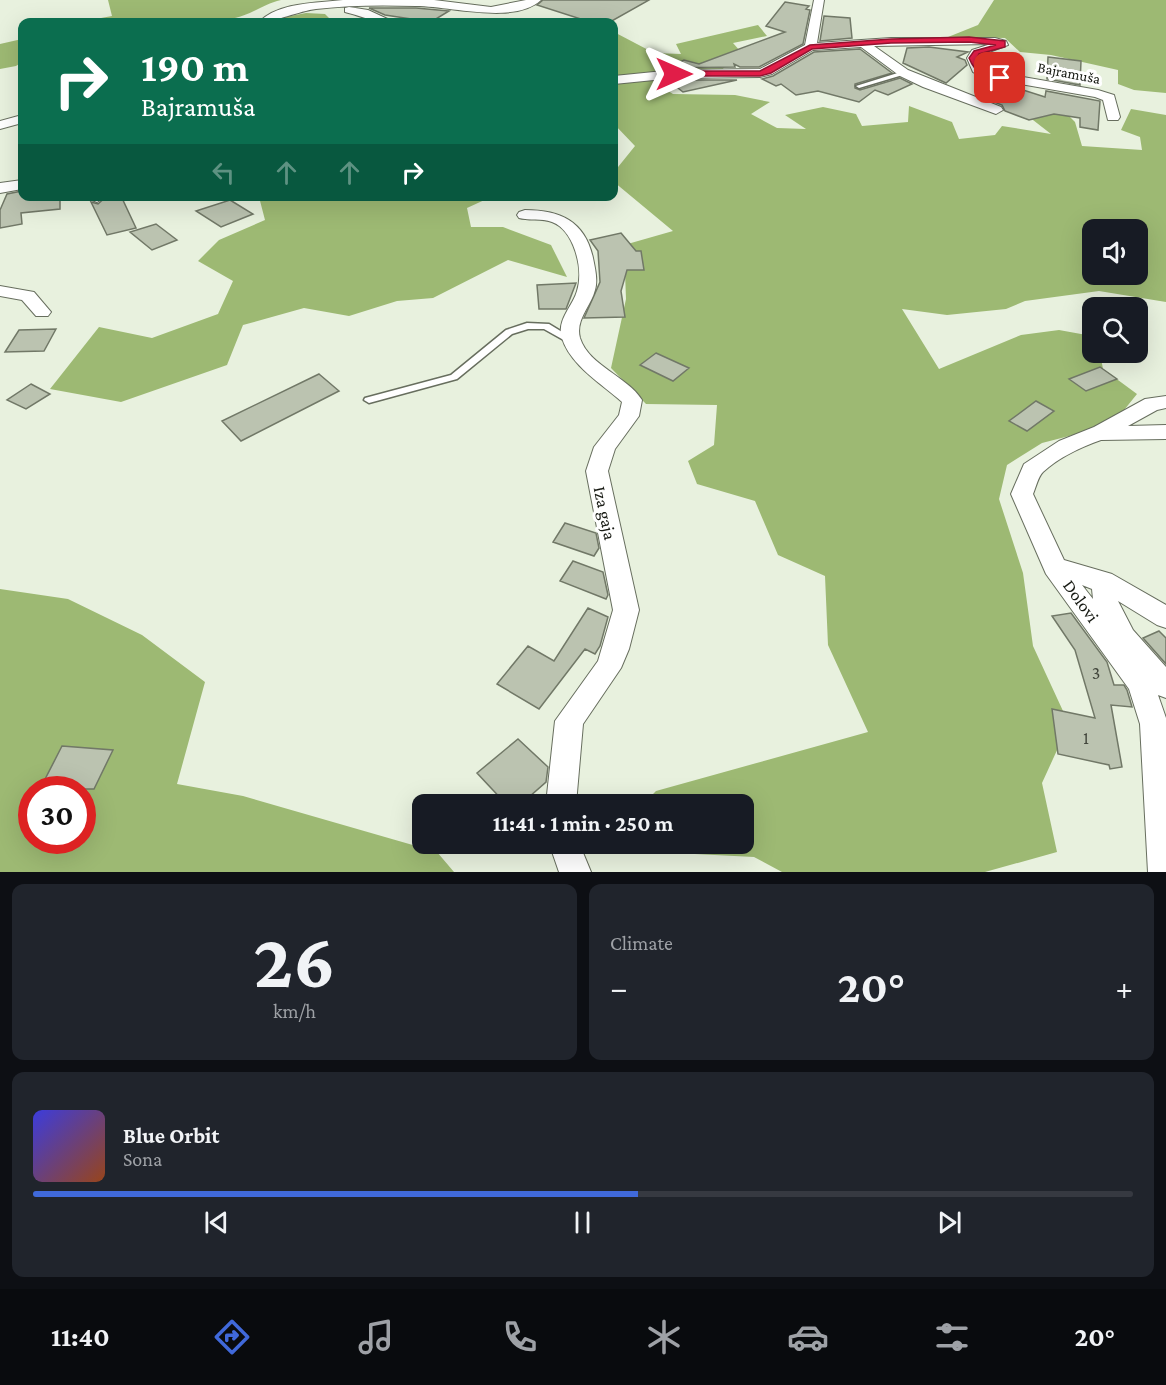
<!DOCTYPE html>
<meta charset="utf-8">
<style>
:root{--surface:#171b24;--page:#20242c;--text:#f1f3f6;--muted:#9ea1a6;--line:#363941;--accent:#4069da}
body{margin:0;font-family:"Crimson Pro",serif;background:var(--page);color:var(--text);height:100vh;display:flex;flex-direction:column;font-size:22px;white-space:nowrap}
*{box-sizing:border-box;margin:0}
p{font-size:20px;color:var(--muted)}
.icon{flex:none;width:33px;height:33px;fill:none;stroke:currentColor;stroke-width:2;stroke-linecap:round;stroke-linejoin:round}
.map{position:relative;height:872px;overflow:hidden}
.drawer{display:flex;flex-direction:column;gap:12px;padding:12px;background:#0d0f14;flex:1}
.drawer>*{flex:none}
.banner{position:absolute;left:18px;top:18px;width:600px;height:183px;border-radius:12px;box-shadow:0 6px 24px #0002;background:#0b6e4f;color:#fff;overflow:hidden}
.buttons{position:absolute;left:1082px;top:219px;display:grid;gap:12px}
.buttons a{display:grid;place-items:center;width:66px;height:66px;border-radius:12px;background:var(--surface);box-shadow:0 6px 24px #0002;font-size:30px}
.speed{position:absolute;left:18px;top:776px;display:flex;gap:12px;font-size:30px;font-weight:700;text-align:center}
.speed>*{display:grid;place-content:center;width:78px;height:78px;border-radius:50%;background:var(--surface);box-shadow:0 6px 24px #0002;line-height:1}
.speed .limit{border:9px solid #d22;background:#fff;color:#111}
.pin{position:absolute;display:grid;place-items:center;width:51px;height:51px;color:#fff;margin:-26px;border-radius:12px;box-shadow:0 3px 9px #0006}
.me{position:absolute;width:66px;margin:-33px;rotate:90deg;stroke-linejoin:round;filter:drop-shadow(0 0 4px #0008)}
.turn{display:flex;align-items:center;gap:21px;height:126px;padding:0 24px;font-size:27px}
.turn .icon{width:78px;height:78px;stroke-width:2.5}
.turn b{display:block;font-size:42px;line-height:51px}
.lanes{display:flex;align-items:center;height:57px;padding:0 24px;background:#0003;justify-content:center;gap:30px;direction:ltr}
.lanes .off{opacity:.35}
.big{font-size:45px;font-weight:700;line-height:1.1}
.drawer .widget{flex:1;display:flex;flex-direction:column;justify-content:center;gap:9px;min-width:0;padding:0 21px;border-radius:12px;background:var(--page)}
.drawer .dial{align-items:center;gap:0}
.dial b{font-size:78px;line-height:1}
.song{display:flex;align-items:center;gap:18px}
.cover{width:72px;height:72px;border-radius:9px;background:linear-gradient(135deg,hsl(240 70% 55%),hsl(20 70% 35%))}
.played{height:6px;border-radius:3px;background:linear-gradient(90deg,var(--accent) 55%,var(--line) 55%)}
.keys{display:flex;justify-content:space-around;direction:ltr}
.heat{display:flex;justify-content:space-between;align-items:center;font-size:33px;direction:ltr}
.drawer .tiles{flex:1;display:grid;gap:12px;grid-template-columns:1fr 1fr}
.widget:last-child{grid-column:span 2}
.trip{position:absolute;left:412px;top:794px;width:342px;height:60px;border-radius:12px;background:var(--surface);box-shadow:0 6px 24px #0002;font-weight:700;line-height:60px;text-align:center}
.tabs{display:flex;height:96px;justify-content:space-around;align-items:center;background:#090b0e;color:var(--muted)}
.tabs .icon{width:42px;height:42px}
.tabs .on{color:var(--accent)}
.tabs b{font-size:27px;color:var(--text)}
.map>svg:first-child{display:block}
.forest{fill:#9db973;fill-rule:evenodd}
.building{fill:#bbc3b0;stroke:#717867;stroke-width:1.5}
.lines{fill:none;stroke-linecap:round;stroke-linejoin:round}
.lane-casing{stroke:#676e5e;stroke-width:3}
.street-casing{stroke:#676e5e;stroke-width:2}
.lane{fill:#fff;fill-rule:evenodd}
.street{fill:#fff;fill-rule:evenodd}
.route{fill:#e11d48;stroke:#92132f;stroke-width:1.5}
.labels{text-anchor:middle;stroke-width:6;stroke-linejoin:round;paint-order:stroke}
.far-street-label{font-size:15px;fill:#171a13;stroke:#fff}
.street-label{font-size:18px;fill:#171a13;stroke:#fff}
.near-number-label{font-size:18px;fill:#40443a}
</style>
<div class="map">
<svg width="1166" height="872" viewBox="0 0 1166 872">
<rect width="100%" height="100%" fill="#e8f1de"/>
<path class="forest" d="M108,0H281C260,5 250,17 228,19L229,22H79L112,16Z
M994,0H1166V93L1134,90L1118,84V70L1051,55L1020,52L1005,38L948,37L978,25Z
M306,13L325,14L329,18L348,21L385,19L393,22H284L275,19Z
M758,25L767,36L733,43L740,51L718,74L654,82L673,94L735,95L770,102L751,114L777,128L806,129L785,115L823,107L856,114L862,126L908,122L909,106L952,122L959,139L995,135L1002,126L1051,134L1024,113L1056,103L1075,122L1082,146L1142,150L1140,137L1121,130L1131,109L1166,115V302L1099,291L1025,301L1006,309L947,315L902,309L939,369L1021,335L1059,330L1092,336V352L1100,353L1103,369L1137,394L1112,425L1042,443L1007,465L999,499L1023,573L1033,646L1069,724L1042,783L1057,852L985,872H782L754,857L596,849L602,843H744V804H643L656,791L868,732L828,645L825,576L778,555L755,501L697,484L688,461L714,445L717,405L646,404L611,368L626,299L624,245L673,231L614,182V172L635,146L614,124L618,91H614V32L654,53L681,54L676,44ZM1092,230H1137V274H1092Z
M22,39V62L16,66L0,69V44Z
M259,197H491L467,208L471,227H503L551,245L567,277L508,260L433,298L397,301L349,316L304,308L243,325L227,365L121,402L50,389L99,327L152,338L218,314L233,281L198,261L219,240L265,220Z
M0,589L68,599L142,635L205,682L177,784L243,796L437,852L454,872H0ZM32,789H82V840H32Z"/>
<path class="building" d="M543,0H649L610,22H590L537,5Z
M785,2L809,6L806,9L810,10L803,44L759,67H740L734,64L735,67L668,68L684,60L699,64L785,32L766,26Z
M369,8H416L449,11L431,22L385,15Z
M824,16L850,18L852,38L820,41Z
M929,47L968,52L957,57L965,60L967,65L946,83L903,63L907,48Z
M860,49L892,73L855,84V88L860,90L900,78L912,84L888,95L875,90L859,102L818,91L796,95L781,84L776,86L762,79L773,76L814,52Z
M1048,57L1081,61L1080,85L1047,79Z
M737,80L683,92L669,81L674,80Z
M1005,86L1014,89L1017,88L1045,97L1046,91L1100,101L1098,130L1080,127V118L1054,114L1029,120L1005,111L1002,105L981,97Z
M22,191V196H60V209L21,213L22,224L0,228V210L7,194Z
M107,196H121L136,228L107,235L91,202L98,204Z
M230,200L253,214L221,227L196,211Z
M156,224L177,240L152,250L130,232Z
M621,233L636,251H641L644,270H627L621,291L625,317L584,318L600,282L598,251L590,240Z
M576,283L566,309H539L537,285Z
M56,329L44,351L5,352L19,330Z
M656,353L689,368L673,381L640,365Z
M1100,367L1117,379L1086,391L1069,379Z
M319,374L339,391L241,441L222,421Z
M31,384L50,394L26,409L7,400Z
M1036,401L1054,411L1027,431L1009,421Z
M565,523L596,533L599,548L594,556L553,542Z
M573,561L603,572L608,595L606,599L560,581Z
M588,608L608,617L600,646L595,654L585,649L539,709L497,684L528,646L554,661Z
M1071,613L1107,662L1114,685H1124L1127,690L1132,707L1111,705L1122,767L1110,769L1109,765L1058,754L1052,709L1095,718L1075,650L1052,616Z
M1159,631L1166,638V664L1143,638Z
M518,739L548,767L546,782L521,804H506L477,773Z
M62,746L113,750L94,789H40Z"/>
<g class="lines">
<defs>
<path id="lane" d="M904,71L906,72V74L859,88L856,86Z
M527,323L549,324L577,341L575,343H569L544,329H528L512,334L457,379L369,403L364,400L365,398L451,375L506,330Z"/>
<path id="street" d="M343,0H434L491,7L526,0H541C514,25 450,6 416,6C383,5 349,5 316,9C299,11 272,23 259,22C279,2 317,3 343,0Z
M814,0H824L817,43L891,38H995L1006,41L1008,45L981,55L979,58L982,67L989,71L1098,90L1114,95L1120,117L1118,120H1108L1103,100L1095,97L981,77L973,72L967,58L972,50L991,44L874,46L908,70L1001,107L1003,110L996,114L923,87L900,76L861,47L813,50L772,74L760,77L674,78L614,84V76L674,70L760,69L805,45Z
M349,7L368,10L394,22C378,24 361,16 345,12V8Z
M22,115V123L0,129V121Z
M22,180V189L0,193V183Z
M89,196H105V197L97,202L92,200Z
M525,210C560,210 585,221 593,258C595,268 598,280 595,290C591,306 575,320 580,338C589,366 627,376 642,400L639,416L615,449L608,471L639,610L629,649L621,668L583,724L576,804H546L555,721L598,661L613,610L586,471L594,447L619,415L622,402C602,384 570,365 562,338C556,320 573,306 577,291C584,269 574,230 552,222C541,218 530,221 519,218L517,215L519,212Z
M0,286L34,292L51,312L48,316H36L22,300L0,296Z
M1166,396V408L1157,410L1128,426L1166,425V439L1101,440C1081,447 1058,458 1043,472C1038,477 1036,487 1033,494L1064,560L1112,574L1166,605V628L1157,625L1118,601L1133,630L1166,667V698L1158,695L1166,718V872H1148L1140,724L1129,689L1046,574L1011,494L1024,464L1059,441L1094,427L1145,399ZM1082,585L1092,589L1093,599Z
M549,843H579L591,872H559Z"/>
</defs>
<use href="#lane" class="lane-casing"/>
<use href="#street" class="street-casing"/>
<use href="#lane" class="lane"/>
<use href="#street" class="street"/>
</g>
<path class="route" d="M969,37L1005,41V47L979,54L977,58L981,67L1003,76V80C987,80 975,73 969,58L974,51L996,45L969,42L891,43L812,49L771,73L760,76H674L670,74L674,71H760L810,45L891,39Z"/>
<g class="labels">
<g class="far-street-label">
<text transform="translate(1069 73) rotate(11)" y="5">Bajramuša</text>
</g>
<g class="street-label">
<text transform="translate(605 513) rotate(78)" y="6">Iza gaja</text>
<text transform="translate(1081 601) rotate(54)" y="6">Dolovi</text>
</g>
<g class="near-number-label">
<text x="1096" y="679">3</text>
<text x="1086" y="744">1</text>
</g>
</g>
</svg>
<div class="buttons">
<a><svg class="icon" aria-label="sound" viewBox="0 0 24 24"><path d="M4 9h4l5-4v14l-5-4H4zM17 9q2 3 0 6"/></svg></a>
<a><svg class="icon" aria-label="search" viewBox="0 0 24 24"><circle cx="10" cy="10" r="6"/><path d="M15 15l6 6"/></svg></a>
</div>
<div class="speed"><div class="limit">30</div></div>
<div class="pin" style="left:1000px;top:78px;background:#d93025"><svg class="icon" aria-label="arrive" viewBox="0 0 24 24"><path d="M6 21V4h12l-3 4 3 4H6"/></svg></div>
<svg class="me" style="left:674px;top:74px" viewBox="-20 -20 40 40"><path d="M0-17L14 15 0 8-14 15z" fill="#e11d48" stroke="#fff" stroke-width="4"/></svg>
<div class="trip">11:41 · 1 min · 250 m</div>
<div class="banner">
<div class="turn"><svg class="icon" aria-label="right" viewBox="0 0 24 24"><path d="M7 20v-9h11M14 6l5 5-5 5"/></svg><div><b>190 m</b>Bajramuša</div></div>
<div class="lanes"><svg class="icon off" aria-label="left" viewBox="0 0 24 24"><path d="M17 20v-9H6M10 6l-5 5 5 5"/></svg><svg class="icon off" aria-label="ahead" viewBox="0 0 24 24"><path d="M12 20V5M6 11l6-6 6 6"/></svg><svg class="icon off" aria-label="ahead" viewBox="0 0 24 24"><path d="M12 20V5M6 11l6-6 6 6"/></svg><svg class="icon" aria-label="right" viewBox="0 0 24 24"><path d="M7 20v-9h11M14 6l5 5-5 5"/></svg></div>
</div>
</div>
<section class="drawer">
<div class="tiles">
<div class="widget dial"><b>26</b><p>km/h</p></div>
<div class="widget"><p>Climate</p>
<div class="heat"><a>−</a><b class="big">20°</b><a>+</a></div>
</div>
<div class="widget">
<div class="song"><i class="cover"></i><div><b>Blue Orbit</b><p>Sona</p></div></div>
<div class="played"></div>
<div class="keys"><svg class="icon" aria-label="previous" viewBox="0 0 24 24"><path d="M18 5L8 12l10 7zM5 5v14"/></svg><svg class="icon" aria-label="pause" viewBox="0 0 24 24"><path d="M8 5v14M16 5v14"/></svg><svg class="icon" aria-label="next" viewBox="0 0 24 24"><path d="M6 5l10 7-10 7zM19 5v14"/></svg></div>
</div>
</div>
</section>
<nav class="tabs">
<b>11:40</b>
<svg class="icon on" aria-label="directions" viewBox="0 0 24 24"><path d="M12 3l9 9-9 9-9-9zM9 14v-3h6M13 9l2 2-2 2"/></svg>
<svg class="icon" aria-label="music" viewBox="0 0 24 24"><path d="M9 18V5l10-2v13"/><circle cx="6" cy="18" r="3"/><circle cx="16" cy="16" r="3"/></svg>
<svg class="icon" aria-label="phone" viewBox="0 0 24 24"><path d="M5 4h4l2 5-3 2q2 4 5 5l2-3 5 2v4C11 20 4 13 5 4z"/></svg>
<svg class="icon" aria-label="climate" viewBox="0 0 24 24"><path d="M12 3v18M4 7l16 10M4 17L20 7"/></svg>
<svg class="icon" aria-label="car" viewBox="0 0 24 24"><path d="M5 17H2v-5l4-1 3-4h7l3 4 3 1v5h-3M9 17h6M6 11h13"/><circle cx="7" cy="17" r="2"/><circle cx="17" cy="17" r="2"/></svg>
<svg class="icon" aria-label="filters" viewBox="0 0 24 24"><path d="M4 7h16M4 17h16"/><circle cx="9" cy="7" r="2"/><circle cx="15" cy="17" r="2"/></svg>
<b>20°</b>
</nav>
